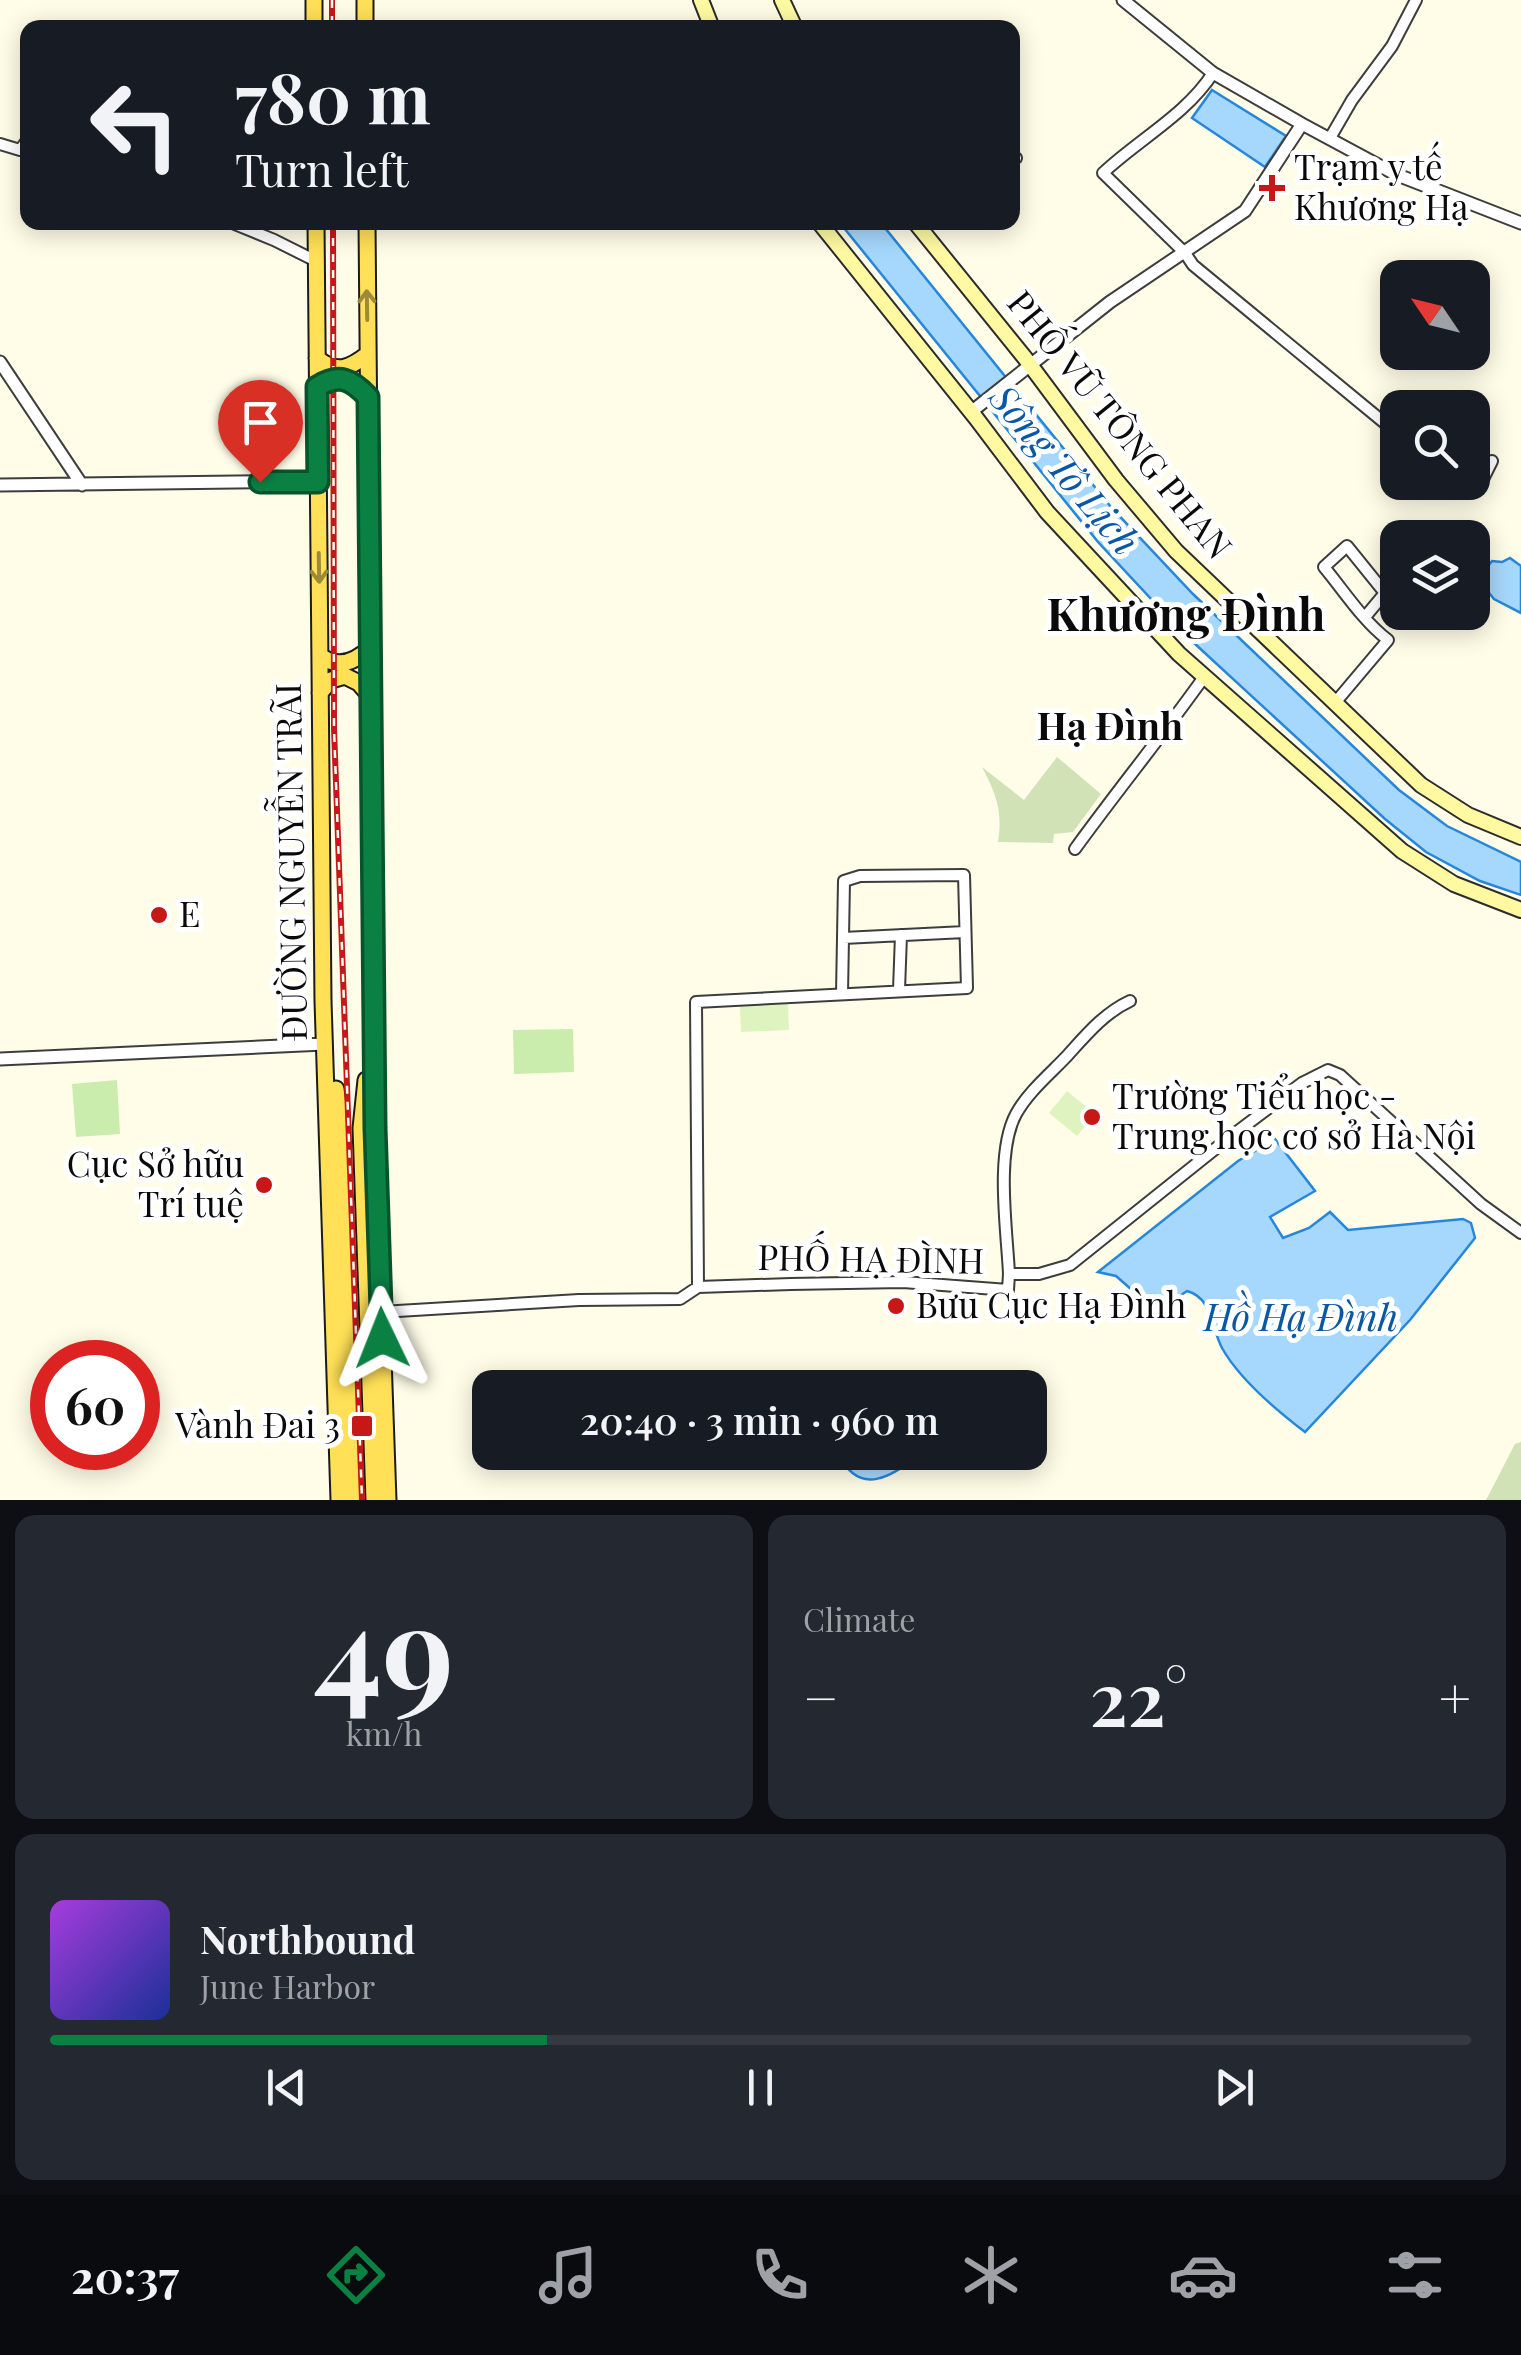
<!DOCTYPE html>
<meta charset="utf-8">
<style>
:root{--surface:#171b24;--page:#242831;--text:#f1f3f6;--muted:#9ea1a6;--line:#363941;--accent:#0b8043}
body{margin:0;font-family:"Playfair Display",serif;background:var(--page);color:var(--text);height:100vh;display:flex;flex-direction:column;font-size:38px;white-space:nowrap}
*{box-sizing:border-box;margin:0}
p{font-size:32px;color:var(--muted)}
.icon{flex:none;width:55px;height:55px;fill:none;stroke:currentColor;stroke-width:2;stroke-linecap:round;stroke-linejoin:round}
.map{position:relative;height:1500px;overflow:hidden}
.drawer{display:flex;flex-direction:column;gap:15px;padding:15px;background:#0d0f14;flex:1}
.drawer>*{flex:none}
.banner{position:absolute;left:20px;top:20px;width:1000px;height:210px;border-radius:20px;box-shadow:0 5px 25px #0003;background:#171b24;color:var(--text);overflow:hidden}
.needle{width:65px;rotate:305deg}
.tools{position:absolute;left:1380px;top:260px;display:grid;gap:20px}
.tools a{display:grid;place-items:center;width:110px;height:110px;border-radius:20px;background:var(--surface);box-shadow:0 5px 25px #0003;font-size:50px}
.speed{position:absolute;left:30px;top:1340px;display:flex;gap:20px;font-size:50px;font-weight:700;text-align:center}
.speed>*{display:grid;place-content:center;width:130px;height:130px;border-radius:50%;background:var(--surface);box-shadow:0 5px 25px #0003;line-height:1}
.speed .limit{border:15px solid #d22;background:#fff;color:#111}
.pin{position:absolute;display:grid;place-items:center;width:85px;height:85px;color:#fff;margin:-102px -42px;border-radius:50% 50% 50% 0;rotate:-45deg;box-shadow:0 0 10px #0007}
.pin .icon{rotate:45deg}
.me{position:absolute;width:110px;margin:-55px;rotate:358deg;stroke-linejoin:round;filter:drop-shadow(0 0 8px #0008)}
.turn{display:flex;align-items:center;gap:35px;height:210px;padding:0 50px;font-size:45px}
.turn .icon{width:130px;height:130px;stroke-width:2.5}
.turn b{display:block;font-size:70px;line-height:85px}
.big{font-size:75px;font-weight:600;line-height:1.1}
.drawer .card{flex:1;display:flex;flex-direction:column;justify-content:center;gap:15px;min-width:0;padding:0 35px;border-radius:20px;background:var(--page)}
.drawer .dial{align-items:center;gap:0}
.dial b{font-size:130px;line-height:1}
.song{display:flex;align-items:center;gap:30px}
.cover{width:120px;height:120px;border-radius:15px;background:linear-gradient(135deg,hsl(280 70% 55%),hsl(230 70% 35%))}
.played{height:10px;border-radius:5px;background:linear-gradient(90deg,var(--accent) 35%,var(--line) 35%)}
.keys{display:flex;justify-content:space-around;direction:ltr}
.heat{display:flex;justify-content:space-between;align-items:center;font-size:55px;direction:ltr}
.drawer .tiles{flex:1;display:grid;gap:15px;grid-template-columns:1fr 1fr}
.card:last-child{grid-column:span 2}
.trip{position:absolute;left:472px;top:1370px;width:575px;height:100px;border-radius:20px;background:var(--surface);box-shadow:0 5px 25px #0003;font-weight:600;line-height:100px;text-align:center}
.menu{display:flex;height:160px;justify-content:space-around;align-items:center;background:#090b0e;color:var(--muted)}
.menu .icon{width:70px;height:70px}
.menu .on{color:var(--accent)}
.menu b{font-size:45px;color:var(--text)}
.map>svg:first-child{display:block}
.green{fill:#caedad}
.cemetery{fill:#d1e2b7}
.pitch{fill:#def3c0}
.water{fill:#a6d7fc;stroke:#2687da;stroke-width:2.5}
.lines{fill:none;stroke-linecap:round;stroke-linejoin:round}
.minor-casing{stroke:#3d3d3d;stroke-width:14}
.tertiary-casing{stroke:#3d3d3d;stroke-width:15}
.secondary-casing{stroke:#2c2c2c;stroke-width:18}
.primary-casing{stroke:#1b1b1b;stroke-width:19}
.minor{stroke:#fff;stroke-width:10}
.tertiary{stroke:#fff;stroke-width:11}
.secondary{stroke:#fffaa2;stroke-width:14}
.primary{stroke:#ffe057;stroke-width:15}
.rail-casing{stroke:#c61816;stroke-width:6}
.rail{stroke:#fff;stroke-width:2.5;stroke-dasharray:8;stroke-linecap:butt}
.oneway{stroke:#9d8a38}
.route-casing{stroke:#07532c;stroke-width:25}
.route{stroke:#0b8043;stroke-width:18}
.poi-dot{fill:#c61816;stroke:#fff;stroke-width:4}
.labels{text-anchor:middle;stroke-width:10;stroke-linejoin:round;paint-order:stroke}
.poi-label{font-size:35px;fill:#0a0a0a;stroke:#fff;text-anchor:start}
.street-label{font-size:35px;fill:#0a0a0a;stroke:#fff}
.water-label{font-size:38px;font-style:italic;fill:#0958a5;stroke:#fff}
.neighbourhood-label{font-size:38px;font-weight:bold;fill:#0a0a0a;stroke:#fff}
.district-label{font-size:45px;font-weight:bold;fill:#0a0a0a;stroke:#fff}
</style>
<div class="map">
<svg width="1521" height="1500" viewBox="0 0 1521 1500">
<rect width="100%" height="100%" fill="#fffce7"/>
<path class="green" d="M573,1029L574,1072L514,1074L513,1030Z
M117,1080L120,1134L76,1137L72,1084Z"/>
<path class="cemetery" d="M1057,757L1101,794L1073,832L1054,834L1053,843L998,842C1003,811 996,794 982,767L1024,800Z
M1521,1442V1500H1486L1515,1444Z"/>
<path class="pitch" d="M788,1004L789,1030L741,1032L740,1006Z
M1067,1091L1095,1114L1077,1136L1049,1113Z"/>
<path class="water" d="M1212,90L1286,136L1265,167L1192,118Z
M840,223H881L1111,507L1193,594L1399,790L1447,826L1521,862V895L1480,881L1426,852L1385,819L1181,631L1098,542Z
M1510,558L1521,566V613L1494,599L1478,579L1492,561L1502,562Z
M1275,1139L1315,1191L1270,1217L1283,1238L1309,1228L1330,1212L1348,1230L1463,1219L1471,1223L1475,1238L1410,1320L1305,1432C1276,1410 1240,1380 1222,1348C1211,1328 1213,1298 1187,1291L1168,1304L1164,1303L1133,1291L1116,1276L1098,1272L1238,1161Z
M936,1373L992,1381V1387H886L917,1375Z
M838,1453V1452L922,1453C892,1477 859,1498 838,1453Z"/>
<g class="lines">
<defs>
<path id="minor" d="M1213,73C1186,115 1139,139 1103,173L1185,253L1193,265L1398,434
M1330,138L1352,100L1392,46L1416,0
M0,144L20,150L28,139
M1012,161L1016,158
M230,222L274,240L316,261
M1457,482L1467,493L1481,483L1492,461
M1334,704L1388,640C1363,621 1344,591 1324,567L1347,546L1385,593L1365,617
M1075,849C1117,791 1162,736 1204,677
M843,938L965,932
M899,990L901,935
M1009,1274C1007,1230 995,1153 1016,1114C1028,1092 1050,1074 1067,1056C1086,1035 1104,1013 1130,1001
M698,1287L696,1002L967,988L964,875L860,876L844,881L842,994
M381,1312L579,1300L680,1299L698,1287L791,1284L903,1282L1008,1290L1009,1274H1039L1070,1265L1230,1137L1302,1083L1328,1070L1340,1075L1481,1204L1521,1233"/>
<path id="tertiary" d="M1123,0L1213,73L1302,124L1395,174L1521,223
M0,362L82,485
M971,412L1110,302L1245,211L1302,124
M0,485L318,481
M0,1059L324,1044"/>
<path id="secondary" d="M701,0L712,28
M782,0L795,28
M819,222L976,418L1047,512L1179,654L1402,851L1454,884L1521,910
M915,222L1025,358L1116,480L1176,551L1421,785L1468,815L1521,837"/>
<path id="primary" d="M314,0V28
M365,0V28
M316,222L323,1001L339,1500
M367,222L375,1128L388,1500
M317,358C336,374 349,369 368,354
M317,387C339,373 351,379 368,397
M320,655C337,670 355,662 370,648
M320,693L331,680L345,676L359,683L371,697
M366,1080L361,1128L374,1500
M336,1089L341,1130L353,1500"/>
</defs>
<use href="#minor" class="minor-casing"/>
<use href="#tertiary" class="tertiary-casing"/>
<use href="#secondary" class="secondary-casing"/>
<use href="#primary" class="primary-casing"/>
<use href="#minor" class="minor"/>
<use href="#tertiary" class="tertiary"/>
<use href="#secondary" class="secondary"/>
<use href="#primary" class="primary"/>
<defs>
<path id="rail" d="M332,0V28
M333,222L334,728L362,1500"/>
</defs>
<use href="#rail" class="rail-casing"/>
<use href="#rail" class="rail"/>
</g>
<defs><path id="oneway-shaft" d="M-6 0H5M1.5-3L5.5 0L1.5 3" fill="none" stroke-width="1.6" stroke-linecap="round" stroke-linejoin="round" transform="scale(2.5)"/></defs>
<g class="oneway">
<use href="#oneway-shaft" transform="translate(367 305) rotate(-91)"/>
<use href="#oneway-shaft" transform="translate(319 568) rotate(89)"/>
</g>
<g class="lines">
<defs>
<path id="route" d="M260,482H318L317,387C339,373 351,379 368,397L375,1128L382,1338"/>
</defs>
<use href="#route" class="route-casing"/>
<use href="#route" class="route"/>
</g>
<g class="poi-dot">
<path d="M1267 173h10v10h10v10h-10v10h-10v-10h-10v-10h10z"/>
<circle cx="159" cy="915" r="10"/>
<circle cx="1092" cy="1117" r="10"/>
<circle cx="264" cy="1185" r="10"/>
<circle cx="896" cy="1306" r="10"/>
<rect x="350" y="1414" width="24" height="24" rx="5"/>
</g>
<g class="labels">
<g class="poi-label">
<text x="1294" y="180">Trạm y tế<tspan x="1294" dy="40">Khương Hạ</tspan></text>
<text x="179" y="927">E</text>
<text x="1112" y="1109">Trường Tiểu học -<tspan x="1112" dy="40">Trung học cơ sở Hà Nội</tspan></text>
<text x="244" y="1177" text-anchor="end">Cục Sở hữu<tspan x="244" dy="40">Trí tuệ</tspan></text>
<text x="916" y="1318">Bưu Cục Hạ Đình</text>
<text x="340" y="1438" text-anchor="end">Vành Đai 3</text>
</g>
<g class="street-label">
<text transform="translate(1119 425) rotate(51)" y="12">PHỐ VŨ TÔNG PHAN</text>
<text transform="translate(292 862) rotate(-91)" y="12">ĐƯỜNG NGUYỄN TRÃI</text>
<text transform="translate(871 1260) rotate(1)" y="12">PHỐ HẠ ĐÌNH</text>
</g>
<g class="water-label">
<text transform="translate(1064 470) rotate(50)" y="13">Sông Tô Lịch</text>
<text x="1301" y="1331">Hồ Hạ Đình</text>
</g>
<g class="neighbourhood-label">
<text x="1110" y="740">Hạ Đình</text>
</g>
<g class="district-label">
<text x="1186" y="631">Khương Đình</text>
</g>
</g>
</svg>
<div class="tools">
<a><svg class="needle" viewBox="-14 -14 28 28"><path d="M0-13l5 13h-10z" fill="#e53935"/><path d="M0 13l5-13h-10z" fill="#9ea1a6"/></svg></a>
<a><svg class="icon" aria-label="search" viewBox="0 0 24 24"><circle cx="10" cy="10" r="6"/><path d="M15 15l6 6"/></svg></a>
<a><svg class="icon" aria-label="layers" viewBox="0 0 24 24"><path d="M12 4l9 5-9 5-9-5zM3 14l9 5 9-5"/></svg></a>
</div>
<div class="speed"><div class="limit">60</div></div>
<div class="pin" style="left:260px;top:482px;background:#d93025"><svg class="icon" aria-label="arrive" viewBox="0 0 24 24"><path d="M6 21V4h12l-3 4 3 4H6"/></svg></div>
<svg class="me" style="left:382px;top:1338px" viewBox="-20 -20 40 40"><path d="M0-17L14 15 0 8-14 15z" fill="#0b8043" stroke="#fff" stroke-width="4"/></svg>
<div class="trip">20:40 · 3 min · 960 m</div>
<div class="banner">
<div class="turn"><svg class="icon" aria-label="left" viewBox="0 0 24 24"><path d="M17 20v-9H6M10 6l-5 5 5 5"/></svg><div><b>780 m</b>Turn left</div></div>
</div>
</div>
<section class="drawer">
<div class="tiles">
<div class="card dial"><b>49</b><p>km/h</p></div>
<div class="card"><p>Climate</p>
<div class="heat"><a>−</a><b class="big">22°</b><a>+</a></div>
</div>
<div class="card">
<div class="song"><i class="cover"></i><div><b>Northbound</b><p>June Harbor</p></div></div>
<div class="played"></div>
<div class="keys"><svg class="icon" aria-label="previous" viewBox="0 0 24 24"><path d="M18 5L8 12l10 7zM5 5v14"/></svg><svg class="icon" aria-label="pause" viewBox="0 0 24 24"><path d="M8 5v14M16 5v14"/></svg><svg class="icon" aria-label="next" viewBox="0 0 24 24"><path d="M6 5l10 7-10 7zM19 5v14"/></svg></div>
</div>
</div>
</section>
<nav class="menu">
<b>20:37</b>
<svg class="icon on" aria-label="directions" viewBox="0 0 24 24"><path d="M12 3l9 9-9 9-9-9zM9 14v-3h6M13 9l2 2-2 2"/></svg>
<svg class="icon" aria-label="music" viewBox="0 0 24 24"><path d="M9 18V5l10-2v13"/><circle cx="6" cy="18" r="3"/><circle cx="16" cy="16" r="3"/></svg>
<svg class="icon" aria-label="phone" viewBox="0 0 24 24"><path d="M5 4h4l2 5-3 2q2 4 5 5l2-3 5 2v4C11 20 4 13 5 4z"/></svg>
<svg class="icon" aria-label="climate" viewBox="0 0 24 24"><path d="M12 3v18M4 7l16 10M4 17L20 7"/></svg>
<svg class="icon" aria-label="car" viewBox="0 0 24 24"><path d="M5 17H2v-5l4-1 3-4h7l3 4 3 1v5h-3M9 17h6M6 11h13"/><circle cx="7" cy="17" r="2"/><circle cx="17" cy="17" r="2"/></svg>
<svg class="icon" aria-label="filters" viewBox="0 0 24 24"><path d="M4 7h16M4 17h16"/><circle cx="9" cy="7" r="2"/><circle cx="15" cy="17" r="2"/></svg>
</nav>
